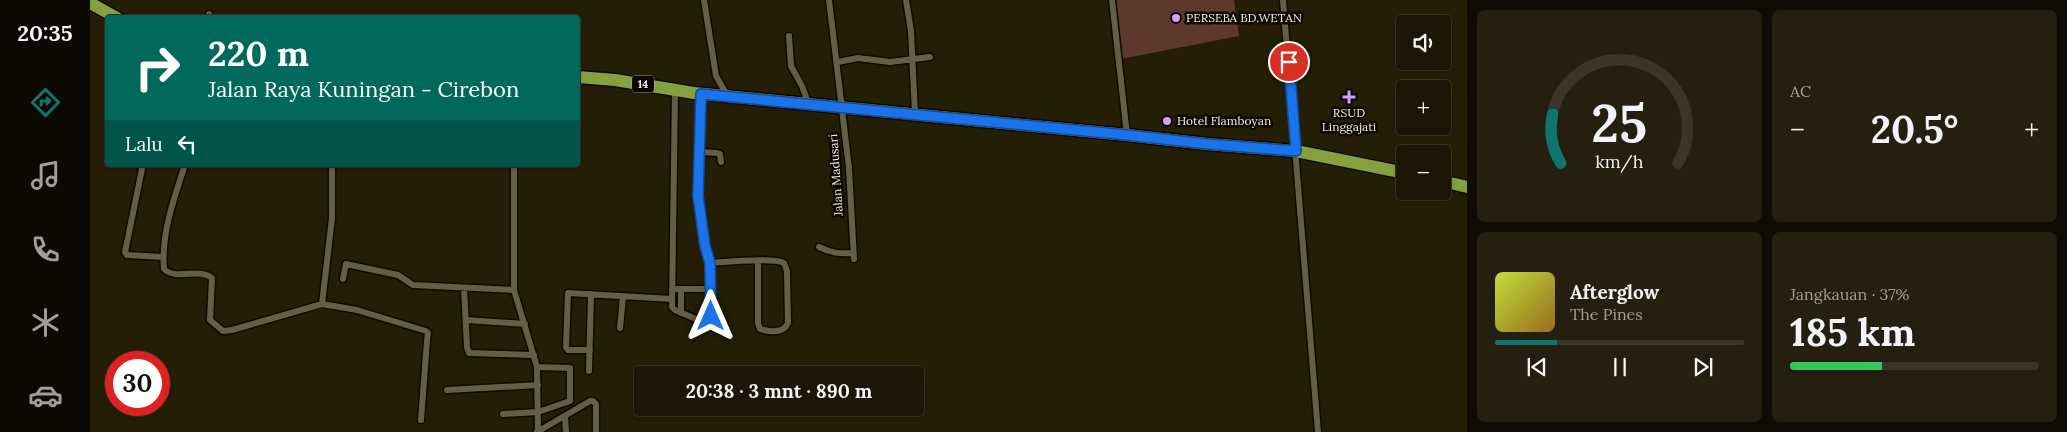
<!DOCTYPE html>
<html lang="id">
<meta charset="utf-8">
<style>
:root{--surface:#1b1605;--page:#241f0f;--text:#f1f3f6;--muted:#a09f9a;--line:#393527;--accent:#0f766e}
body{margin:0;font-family:Lora,serif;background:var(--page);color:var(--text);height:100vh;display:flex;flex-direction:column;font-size:19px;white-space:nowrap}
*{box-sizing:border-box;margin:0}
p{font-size:16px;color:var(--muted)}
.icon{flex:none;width:28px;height:28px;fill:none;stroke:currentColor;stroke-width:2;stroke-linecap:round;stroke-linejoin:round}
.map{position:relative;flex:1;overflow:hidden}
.panel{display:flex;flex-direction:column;gap:10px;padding:10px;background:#0f0c03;width:600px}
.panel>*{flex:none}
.guide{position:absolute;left:15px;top:15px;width:475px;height:152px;border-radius:5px;box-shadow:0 1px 4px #0004,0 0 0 1px var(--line);background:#00695c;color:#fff;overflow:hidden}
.tools{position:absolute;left:1306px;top:15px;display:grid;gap:10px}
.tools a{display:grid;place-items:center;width:55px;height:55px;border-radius:5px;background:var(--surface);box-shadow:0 1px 4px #0004,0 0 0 1px var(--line);font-size:25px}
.speed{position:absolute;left:15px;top:351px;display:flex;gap:10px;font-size:25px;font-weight:700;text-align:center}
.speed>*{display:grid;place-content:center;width:65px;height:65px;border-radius:50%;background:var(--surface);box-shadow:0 1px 4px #0004,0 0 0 1px var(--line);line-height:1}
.speed .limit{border:8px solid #d22;background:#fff;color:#111}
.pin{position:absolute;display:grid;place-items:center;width:42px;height:42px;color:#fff;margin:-21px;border:2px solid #fff;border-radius:50%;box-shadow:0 1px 5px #0007}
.me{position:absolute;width:55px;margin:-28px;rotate:0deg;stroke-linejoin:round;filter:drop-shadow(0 0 4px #0008)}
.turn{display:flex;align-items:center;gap:18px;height:105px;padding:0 20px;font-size:22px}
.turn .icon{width:65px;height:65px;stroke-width:2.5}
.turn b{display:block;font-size:35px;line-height:42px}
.then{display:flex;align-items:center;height:48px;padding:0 20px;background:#0003;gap:10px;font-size:19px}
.big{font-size:38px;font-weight:800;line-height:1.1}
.panel .widget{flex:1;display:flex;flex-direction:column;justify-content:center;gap:8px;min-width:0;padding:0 18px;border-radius:8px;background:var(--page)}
.panel .dial{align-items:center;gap:0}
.dial svg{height:130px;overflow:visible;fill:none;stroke:var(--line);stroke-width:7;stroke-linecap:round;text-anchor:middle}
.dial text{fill:var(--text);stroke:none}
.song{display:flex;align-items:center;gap:15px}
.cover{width:60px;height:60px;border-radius:8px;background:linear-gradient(135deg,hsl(70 70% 55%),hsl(40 70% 35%))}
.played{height:5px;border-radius:2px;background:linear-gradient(90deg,var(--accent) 25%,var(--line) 25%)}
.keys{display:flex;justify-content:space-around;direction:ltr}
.heat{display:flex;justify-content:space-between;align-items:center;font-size:28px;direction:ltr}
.charge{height:8px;border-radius:4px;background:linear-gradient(90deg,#34c759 37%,var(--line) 0)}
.panel .tiles{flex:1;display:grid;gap:10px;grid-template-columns:repeat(2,1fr)}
.trip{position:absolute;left:544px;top:366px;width:290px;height:50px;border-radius:5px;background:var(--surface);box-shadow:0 1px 4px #0004,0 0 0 1px var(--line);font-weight:800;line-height:50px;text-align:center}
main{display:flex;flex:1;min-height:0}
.dock{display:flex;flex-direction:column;width:90px;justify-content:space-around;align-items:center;background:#0b0902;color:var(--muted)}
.dock .icon{width:35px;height:35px}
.dock .active{color:var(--accent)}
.dock b{font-size:22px;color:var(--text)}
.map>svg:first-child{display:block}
.green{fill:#5f382d}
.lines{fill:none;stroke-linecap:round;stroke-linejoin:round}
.street-casing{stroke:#0d0800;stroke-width:9}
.highway-casing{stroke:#0d0800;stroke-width:15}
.street{stroke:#655e46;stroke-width:6}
.highway{stroke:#84a03f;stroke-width:12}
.route-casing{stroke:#114b97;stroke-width:12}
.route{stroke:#1a73e8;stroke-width:9}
.poi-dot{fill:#d29dfd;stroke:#0b0802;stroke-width:2}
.labels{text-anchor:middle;stroke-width:5;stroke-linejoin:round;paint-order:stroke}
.shield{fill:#0b0802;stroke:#ada99d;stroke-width:1}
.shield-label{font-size:11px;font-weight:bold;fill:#f2eee0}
.poi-label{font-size:12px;fill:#f2eee0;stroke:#0b0802;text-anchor:start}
.street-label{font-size:12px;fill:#f2eee0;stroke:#0b0802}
</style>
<main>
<nav class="dock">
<b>20:35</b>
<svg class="icon active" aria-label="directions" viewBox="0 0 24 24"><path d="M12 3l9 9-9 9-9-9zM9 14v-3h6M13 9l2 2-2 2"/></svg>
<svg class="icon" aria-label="music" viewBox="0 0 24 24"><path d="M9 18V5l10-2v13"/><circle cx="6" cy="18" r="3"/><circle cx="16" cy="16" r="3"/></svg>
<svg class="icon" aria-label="phone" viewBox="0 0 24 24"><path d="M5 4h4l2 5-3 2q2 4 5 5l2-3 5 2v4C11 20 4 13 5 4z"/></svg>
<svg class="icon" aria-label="climate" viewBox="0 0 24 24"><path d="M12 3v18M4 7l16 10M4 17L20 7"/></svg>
<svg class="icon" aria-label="car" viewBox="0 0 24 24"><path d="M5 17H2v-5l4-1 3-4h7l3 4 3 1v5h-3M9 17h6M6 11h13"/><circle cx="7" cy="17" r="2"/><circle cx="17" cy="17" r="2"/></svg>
</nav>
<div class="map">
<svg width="1377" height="432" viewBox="0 0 1377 432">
<rect width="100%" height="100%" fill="#241e07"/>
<path class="green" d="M1024,0H1144L1149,36L1031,59Z"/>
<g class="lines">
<defs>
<path id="street" d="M614,0L626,76L637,95
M739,0L759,168L764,259
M816,0L821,31L825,114
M1022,0L1037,135
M1193,0L1228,432
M118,18L119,14
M699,36L701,66L712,86L719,105
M748,62L768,58L800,62L840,57
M585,90L582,307L585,310L613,322L619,320L621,316L620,263L615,247L607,196L611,94
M609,152L627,153L630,154L631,162
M95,165C84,198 71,234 74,269C86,281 109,267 122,278L120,320L133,331L142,330L232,304L267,310L336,331L338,333L337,341L331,420
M424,165V290L447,367L448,432
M52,169L35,252L37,255L73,257
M729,247C741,253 750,254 763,253
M620,263C634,262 684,257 694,263L697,271L698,323C693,334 680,332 670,329L668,323V261
M253,279L256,264L308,275L323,285L424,290
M374,288L377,347L379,353L444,355
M582,289H621
M591,289V313
M232,304L242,218V165
M376,320L435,324
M530,328L533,297
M500,350H478L476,347L478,293L582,299
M499,371L501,294
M357,390L448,385
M413,414L448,412L480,401V368L447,367
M475,417L476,432
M447,432L500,401H503L506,404V432"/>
<path id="highway" d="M0,3L27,18
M488,77L525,80L604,93L1037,135L1117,144L1206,151L1315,173
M1352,181L1377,187"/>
</defs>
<use href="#street" class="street-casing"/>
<use href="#highway" class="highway-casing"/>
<use href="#street" class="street"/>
<use href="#highway" class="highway"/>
</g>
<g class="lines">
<defs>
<path id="route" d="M621,316L620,263L615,246L608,196L611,94L1037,135L1117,144L1206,151L1199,62"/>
</defs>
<use href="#route" class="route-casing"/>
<use href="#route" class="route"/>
</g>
<g class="poi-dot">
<circle cx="1086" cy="18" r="5"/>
<path d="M1256.5 89.5h5v5h5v5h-5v5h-5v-5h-5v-5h5z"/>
<circle cx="1077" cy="121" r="5"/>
</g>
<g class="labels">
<rect class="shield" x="542" y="75.5" width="22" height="17" rx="4"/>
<g class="shield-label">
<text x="553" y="88">14</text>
</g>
<g class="poi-label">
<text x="1096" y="22">PERSEBA BD.WETAN</text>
<text x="1259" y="117" text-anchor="middle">RSUD<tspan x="1259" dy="14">Linggajati</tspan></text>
<text x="1087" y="125">Hotel Flamboyan</text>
</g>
<g class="street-label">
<text transform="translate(746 175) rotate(-94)" y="4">Jalan Madusari</text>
</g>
</g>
</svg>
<div class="tools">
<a><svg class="icon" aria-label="sound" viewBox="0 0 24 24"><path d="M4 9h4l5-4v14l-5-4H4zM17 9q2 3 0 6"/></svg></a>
<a>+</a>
<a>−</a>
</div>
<div class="speed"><div class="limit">30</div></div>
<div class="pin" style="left:1199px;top:62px;background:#d93025"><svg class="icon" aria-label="arrive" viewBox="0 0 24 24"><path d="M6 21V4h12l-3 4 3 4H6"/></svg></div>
<svg class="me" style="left:621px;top:316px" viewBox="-20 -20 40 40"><path d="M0-17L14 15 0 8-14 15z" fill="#1a73e8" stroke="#fff" stroke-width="4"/></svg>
<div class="trip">20:38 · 3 mnt · 890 m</div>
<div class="guide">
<div class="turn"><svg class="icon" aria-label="right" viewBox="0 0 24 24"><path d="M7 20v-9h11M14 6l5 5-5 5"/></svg><div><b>220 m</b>Jalan Raya Kuningan - Cirebon</div></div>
<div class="then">Lalu<svg class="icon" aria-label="left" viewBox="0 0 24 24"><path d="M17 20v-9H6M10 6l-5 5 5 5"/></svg></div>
</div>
</div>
<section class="panel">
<div class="tiles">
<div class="widget dial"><svg viewBox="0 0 100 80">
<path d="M14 69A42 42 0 1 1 86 69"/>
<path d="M14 69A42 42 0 0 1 9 39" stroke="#0f766e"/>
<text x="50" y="56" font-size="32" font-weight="700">25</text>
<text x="50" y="72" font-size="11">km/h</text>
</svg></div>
<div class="widget"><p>AC</p>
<div class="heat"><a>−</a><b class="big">20.5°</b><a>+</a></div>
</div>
<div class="widget">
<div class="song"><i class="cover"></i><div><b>Afterglow</b><p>The Pines</p></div></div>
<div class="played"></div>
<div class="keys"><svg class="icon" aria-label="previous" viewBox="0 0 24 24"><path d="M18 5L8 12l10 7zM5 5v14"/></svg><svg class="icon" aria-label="pause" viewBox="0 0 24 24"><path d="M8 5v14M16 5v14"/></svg><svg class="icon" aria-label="next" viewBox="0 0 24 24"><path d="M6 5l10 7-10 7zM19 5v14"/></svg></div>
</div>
<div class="widget"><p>Jangkauan · 37%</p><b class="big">185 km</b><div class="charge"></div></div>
</div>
</section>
</main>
